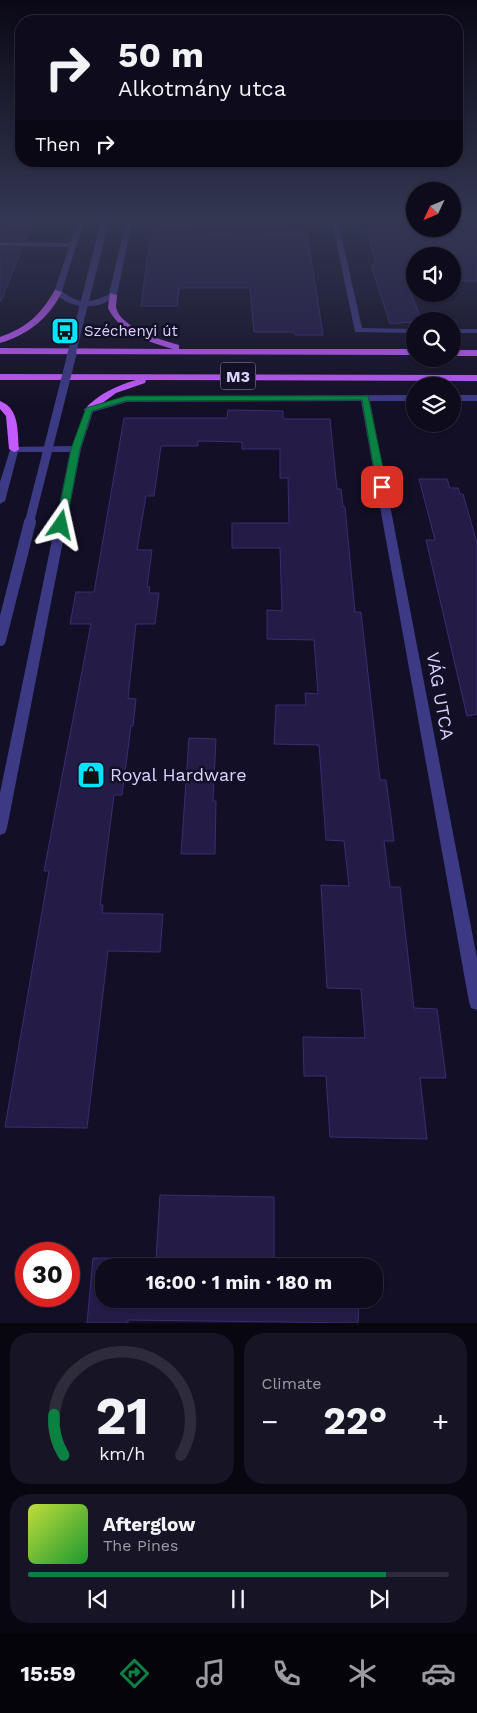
<!DOCTYPE html>
<meta charset="utf-8">
<style>
:root{--surface:#0e0b1c;--page:#171425;--text:#f1f3f6;--muted:#9b9ba3;--line:#2e2b3b;--accent:#0b8043}
body{margin:0;font-family:"Work Sans",sans-serif;background:var(--page);color:var(--text);height:100vh;display:flex;flex-direction:column;font-size:19px;white-space:nowrap}
*{box-sizing:border-box;margin:0}
p{font-size:16px;color:var(--muted)}
.icon{flex:none;width:28px;height:28px;fill:none;stroke:currentColor;stroke-width:2;stroke-linecap:round;stroke-linejoin:round}
.map{position:relative;height:1323px;overflow:hidden}
.side{display:flex;flex-direction:column;gap:10px;padding:10px;background:#08060f;flex:1}
.side>*{flex:none}
.guide{position:absolute;left:15px;top:15px;width:448px;height:152px;border-radius:20px;box-shadow:0 1px 4px #0004,0 0 0 1px var(--line);background:#0e0b1c;color:var(--text);overflow:hidden}
.needle{width:32px;rotate:226deg}
.controls{position:absolute;left:406px;top:182px;display:grid;gap:10px}
.controls a{display:grid;place-items:center;width:55px;height:55px;border-radius:50%;background:var(--surface);box-shadow:0 1px 4px #0004,0 0 0 1px var(--line);font-size:25px}
.speed{position:absolute;left:15px;top:1242px;display:flex;gap:10px;font-size:25px;font-weight:700;text-align:center}
.speed>*{display:grid;place-content:center;width:65px;height:65px;border-radius:50%;background:var(--surface);box-shadow:0 1px 4px #0004,0 0 0 1px var(--line);line-height:1}
.speed .limit{border:8px solid #d22;background:#fff;color:#111}
.pin{position:absolute;display:grid;place-items:center;width:42px;height:42px;color:#fff;margin:-21px;border-radius:10px;box-shadow:0 2px 8px #0006}
.me{position:absolute;width:55px;margin:-28px;rotate:11deg;stroke-linejoin:round;filter:drop-shadow(0 0 4px #0008)}
.turn{display:flex;align-items:center;gap:18px;height:105px;padding:0 20px;font-size:22px}
.turn .icon{width:65px;height:65px;stroke-width:2.5}
.turn b{display:block;font-size:35px;line-height:42px}
.then{display:flex;align-items:center;height:48px;padding:0 20px;background:#0003;gap:10px;font-size:19px}
.big{font-size:38px;font-weight:700;line-height:1.1}
.side .tile{flex:1;display:flex;flex-direction:column;justify-content:center;gap:8px;min-width:0;padding:0 18px;border-radius:20px;background:var(--page)}
.side .dial{align-items:center;gap:0}
.dial svg{height:130px;overflow:visible;fill:none;stroke:var(--line);stroke-width:7;stroke-linecap:round;text-anchor:middle}
.dial text{fill:var(--text);stroke:none}
.song{display:flex;align-items:center;gap:15px}
.cover{width:60px;height:60px;border-radius:8px;background:linear-gradient(135deg,hsl(70 70% 55%),hsl(130 70% 35%))}
.played{height:5px;border-radius:2px;background:linear-gradient(90deg,var(--accent) 85%,var(--line) 85%)}
.keys{display:flex;justify-content:space-around;direction:ltr}
.heat{display:flex;justify-content:space-between;align-items:center;font-size:28px;direction:ltr}
.side .tiles{flex:1;display:grid;gap:10px;grid-template-columns:1fr 1fr}
.tile:last-child{grid-column:span 2}
.trip{position:absolute;left:95px;top:1258px;width:288px;height:50px;border-radius:20px;background:var(--surface);box-shadow:0 1px 4px #0004,0 0 0 1px var(--line);font-weight:700;line-height:50px;text-align:center}
.tab-bar{display:flex;height:80px;justify-content:space-around;align-items:center;background:#06040b;color:var(--muted)}
.tab-bar .icon{width:35px;height:35px}
.tab-bar .current{color:var(--accent)}
.tab-bar b{font-size:22px;color:var(--text)}
.map>svg:first-child{display:block}
.building{fill:#241b47;stroke:#3b2d73}
.lines{fill:none;stroke-linecap:round;stroke-linejoin:round}
.minor{fill:#3d3a85;fill-rule:evenodd}
.major{fill:#c25bff;fill-rule:evenodd}
.minor-bridge-far2{stroke:#3d3a85;stroke-width:8}
.minor-bridge-far1{stroke:#3d3a85;stroke-width:9}
.minor-bridge{stroke:#3d3a85;stroke-width:12}
.route{fill:#0b8043;stroke:#07532c}
.labels{text-anchor:middle;stroke-width:5;stroke-linejoin:round;paint-order:stroke}
.far-poi-label{font-size:15px;fill:#d9d4ff;stroke:#130f26;text-anchor:start}
.shield{fill:#130f26;stroke:#9e99be;stroke-width:1}
.shield-label{font-size:16px;font-weight:bold;fill:#d9d4ff}
.street-label{font-size:18px;fill:#d9d4ff;stroke:#130f26}
.poi-label{font-size:18px;fill:#d9d4ff;stroke:#130f26;text-anchor:start}
</style>
<div class="map">
<svg width="477" height="1323" viewBox="0 0 477 1323">
<rect width="100%" height="100%" fill="#130f26"/>
<path class="building" d="M0,221H34L26,240H0Z
M154,225H194L193,234L307,232L323,335H295L294,332H254L250,288H179L177,306H141L150,240L153,239Z
M394,228L395,231L472,230L477,247V281H452V256H415V281H406L422,321L390,324L371,265L376,264L366,229Z
M0,248H22L1,301H0Z
M228,410L283,411V419H330L337,489H341L343,507H345L355,612H361L380,780H386L391,817L394,841H384L390,887H400L414,1008L437,1009L446,1078H420L427,1139L330,1137L326,1076H304L303,1037L365,1038L361,989L327,988L321,885L349,886L344,841L326,840L319,745L274,744L276,705H306L305,693L318,694L314,640L267,639V610L282,611L280,548H232V523H289L288,478H280V449H242V442L198,441V446H161L154,496H146L137,550H152L147,587H150L149,593H159L155,624H136L128,698L136,699L133,726H131L122,795H114L100,905H103L102,913L163,914L160,952L108,951L87,1128L5,1127L49,871H44L91,624H70L76,592H94L124,418H227Z
M419,479H447L450,488H458L460,494H463L477,543V714L467,716L426,540H435Z
M189,738L216,739L213,801H216L215,854H181Z
M160,1195L274,1197V1266H104V1299H274L359,1302L358,1323L128,1320V1323H87L93,1258L156,1259Z"/>
<g class="lines">
<path class="minor" d="M78,221H84L62,291C78,305 92,303 109,294L126,221H132L117,295C99,311 70,310 54,292L69,247L0,246V242L70,243Z
M332,221H338L362,328L415,329V333L355,332Z
M452,329H477V333H452Z
M415,395V401H370L477,958V1010L471,1008L469,1002L361,401L127,402L93,412L81,449L7,828L5,833L0,835V793L70,452H18L5,501L0,504V482L11,447L72,446L86,408L126,396Z
M452,395H477V401H452Z"/>
<path class="major" d="M55,290L62,292C49,318 28,335 0,343V337C28,327 40,315 55,290Z
M110,293L117,295C117,299 116,303 116,307C120,328 162,340 179,345V349H415V355L0,354V348L173,349C149,342 120,333 108,308Z
M452,350H477V356H452Z
M0,374L477,375V381L146,380L145,383L116,393L89,413L84,410C98,394 116,386 136,380H0Z
M0,401C20,409 17,431 19,449L17,451L14,452L9,449L6,416L0,409Z"/>
<path class="minor-bridge-far2" d="M71,356L105,221"/>
<path class="minor-bridge-far1" d="M29,524L72,354"/>
<path class="minor-bridge" d="M0,640L30,522"/>
</g>
<linearGradient id="sky" x2="0" y2="1"><stop stop-color="#0a0815"/><stop offset="0.54" stop-color="#333752"/><stop offset="1" stop-color="#333752" stop-opacity="0"/></linearGradient>
<rect width="477" height="406" fill="url(#sky)"/>
<path class="route" d="M368,396L387,487L385,489H379L377,487L362,400L126,401L92,411L80,449L66,525L61,528L56,525L71,449L86,408L126,396Z"/>
<defs>
<symbol id="bus-square" viewBox="-11 -11 22 22"><rect x="-9" y="-9" width="18" height="18" rx="4" fill="#00e5ff" stroke="#130f26"/><path d="M-5-6H5V4H4V6H2V4H-2V6H-4V4H-5ZM-3.5-4V0h7V-4ZM-3.5 1.2v1.5H-2V1.2ZM2 1.2v1.5H3.5V1.2Z" fill="#111"/></symbol>
<symbol id="shop-square" viewBox="-11 -11 22 22"><rect x="-9" y="-9" width="18" height="18" rx="4" fill="#00e5ff" stroke="#130f26"/><path d="M-5-2.5h2.3a2.7 3.5 0 0 1 5.4 0H5L5.5 6h-11ZM-1.5-2.5h3a1.5 2.3 0 0 0-3 0Z" fill="#111"/></symbol>
</defs>
<g fill-rule="evenodd">
<use href="#bus-square" x="49" y="315" width="32" height="32"/>
<use href="#shop-square" x="75" y="759" width="32" height="32"/>
</g>
<g class="labels">
<g class="far-poi-label">
<text x="84" y="336">Széchenyi út</text>
</g>
<rect class="shield" x="220.5" y="362.5" width="35" height="27" rx="4"/>
<g class="shield-label">
<text x="238" y="382">M3</text>
</g>
<g class="street-label">
<text transform="translate(440 696) rotate(80)" y="6">VÁG UTCA</text>
</g>
<g class="poi-label">
<text x="110" y="781">Royal Hardware</text>
</g>
</g>
</svg>
<div class="controls">
<a><svg class="needle" viewBox="-14 -14 28 28"><path d="M0-13l5 13h-10z" fill="#e53935"/><path d="M0 13l5-13h-10z" fill="#9b9ba3"/></svg></a>
<a><svg class="icon" aria-label="sound" viewBox="0 0 24 24"><path d="M4 9h4l5-4v14l-5-4H4zM17 9q2 3 0 6"/></svg></a>
<a><svg class="icon" aria-label="search" viewBox="0 0 24 24"><circle cx="10" cy="10" r="6"/><path d="M15 15l6 6"/></svg></a>
<a><svg class="icon" aria-label="layers" viewBox="0 0 24 24"><path d="M12 4l9 5-9 5-9-5zM3 14l9 5 9-5"/></svg></a>
</div>
<div class="speed"><div class="limit">30</div></div>
<div class="pin" style="left:382px;top:487px;background:#d93025"><svg class="icon" aria-label="arrive" viewBox="0 0 24 24"><path d="M6 21V4h12l-3 4 3 4H6"/></svg></div>
<svg class="me" style="left:61px;top:525px" viewBox="-20 -20 40 40"><path d="M0-17L14 15 0 8-14 15z" fill="#0b8043" stroke="#fff" stroke-width="4"/></svg>
<div class="trip">16:00 · 1 min · 180 m</div>
<div class="guide">
<div class="turn"><svg class="icon" aria-label="right" viewBox="0 0 24 24"><path d="M7 20v-9h11M14 6l5 5-5 5"/></svg><div><b>50 m</b>Alkotmány utca</div></div>
<div class="then">Then<svg class="icon" aria-label="right" viewBox="0 0 24 24"><path d="M7 20v-9h11M14 6l5 5-5 5"/></svg></div>
</div>
</div>
<section class="side">
<div class="tiles">
<div class="tile dial"><svg viewBox="0 0 100 80">
<path d="M14 69A42 42 0 1 1 86 69"/>
<path d="M14 69A42 42 0 0 1 8 44" stroke="#0b8043"/>
<text x="50" y="56" font-size="32" font-weight="700">21</text>
<text x="50" y="72" font-size="11">km/h</text>
</svg></div>
<div class="tile"><p>Climate</p>
<div class="heat"><a>−</a><b class="big">22°</b><a>+</a></div>
</div>
<div class="tile">
<div class="song"><i class="cover"></i><div><b>Afterglow</b><p>The Pines</p></div></div>
<div class="played"></div>
<div class="keys"><svg class="icon" aria-label="previous" viewBox="0 0 24 24"><path d="M18 5L8 12l10 7zM5 5v14"/></svg><svg class="icon" aria-label="pause" viewBox="0 0 24 24"><path d="M8 5v14M16 5v14"/></svg><svg class="icon" aria-label="next" viewBox="0 0 24 24"><path d="M6 5l10 7-10 7zM19 5v14"/></svg></div>
</div>
</div>
</section>
<nav class="tab-bar">
<b>15:59</b>
<svg class="icon current" aria-label="directions" viewBox="0 0 24 24"><path d="M12 3l9 9-9 9-9-9zM9 14v-3h6M13 9l2 2-2 2"/></svg>
<svg class="icon" aria-label="music" viewBox="0 0 24 24"><path d="M9 18V5l10-2v13"/><circle cx="6" cy="18" r="3"/><circle cx="16" cy="16" r="3"/></svg>
<svg class="icon" aria-label="phone" viewBox="0 0 24 24"><path d="M5 4h4l2 5-3 2q2 4 5 5l2-3 5 2v4C11 20 4 13 5 4z"/></svg>
<svg class="icon" aria-label="climate" viewBox="0 0 24 24"><path d="M12 3v18M4 7l16 10M4 17L20 7"/></svg>
<svg class="icon" aria-label="car" viewBox="0 0 24 24"><path d="M5 17H2v-5l4-1 3-4h7l3 4 3 1v5h-3M9 17h6M6 11h13"/><circle cx="7" cy="17" r="2"/><circle cx="17" cy="17" r="2"/></svg>
</nav>
